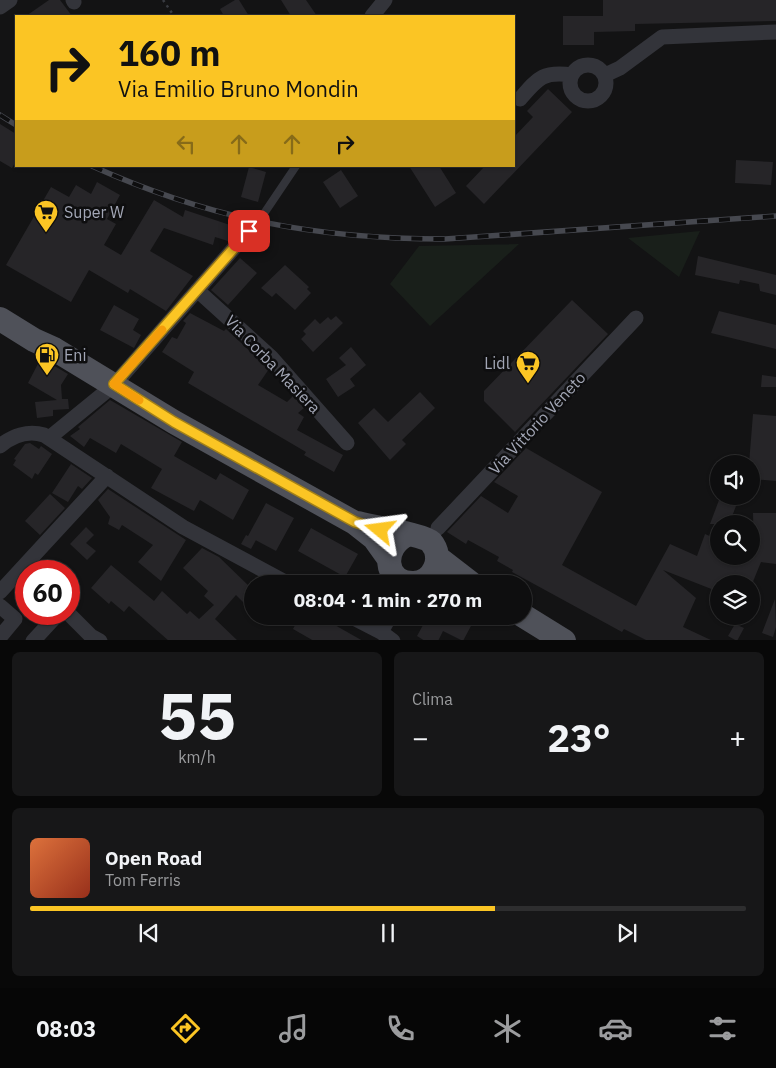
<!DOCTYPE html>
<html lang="it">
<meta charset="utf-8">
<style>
:root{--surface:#0e0e0f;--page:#171718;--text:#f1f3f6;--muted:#9b9c9e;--line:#2e2e2f;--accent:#fbc524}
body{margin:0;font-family:"IBM Plex Sans",sans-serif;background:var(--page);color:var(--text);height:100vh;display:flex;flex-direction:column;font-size:19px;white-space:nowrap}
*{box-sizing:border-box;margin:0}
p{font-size:16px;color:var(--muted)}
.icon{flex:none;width:28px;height:28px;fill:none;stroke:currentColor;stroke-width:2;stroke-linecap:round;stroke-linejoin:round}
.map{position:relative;height:640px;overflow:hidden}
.side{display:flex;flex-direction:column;gap:12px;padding:12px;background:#080808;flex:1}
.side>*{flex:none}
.banner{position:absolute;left:15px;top:15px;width:500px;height:152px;border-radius:0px;box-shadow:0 1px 4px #0004,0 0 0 1px var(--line);background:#fbc524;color:#111;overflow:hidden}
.tools{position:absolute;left:710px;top:455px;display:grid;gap:10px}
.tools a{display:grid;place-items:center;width:50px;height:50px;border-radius:50%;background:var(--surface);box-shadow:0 1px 4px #0004,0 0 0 1px var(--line);font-size:25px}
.speed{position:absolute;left:15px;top:560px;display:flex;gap:10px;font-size:25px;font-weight:700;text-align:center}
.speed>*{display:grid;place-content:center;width:65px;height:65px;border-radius:50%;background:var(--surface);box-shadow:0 1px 4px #0004,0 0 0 1px var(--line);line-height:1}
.speed .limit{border:8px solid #d22;background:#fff;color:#111}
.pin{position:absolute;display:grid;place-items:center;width:42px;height:42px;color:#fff;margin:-21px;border-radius:10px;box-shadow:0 2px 8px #0006}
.me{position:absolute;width:55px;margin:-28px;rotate:286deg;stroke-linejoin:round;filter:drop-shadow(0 0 4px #0008)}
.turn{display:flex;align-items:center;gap:18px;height:105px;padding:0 20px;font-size:22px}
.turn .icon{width:65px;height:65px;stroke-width:2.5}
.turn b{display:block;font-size:35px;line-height:42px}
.lanes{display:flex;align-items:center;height:48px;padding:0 20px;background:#0003;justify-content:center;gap:25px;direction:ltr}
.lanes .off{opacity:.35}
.big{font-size:38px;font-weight:800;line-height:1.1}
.side .card{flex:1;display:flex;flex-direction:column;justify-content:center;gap:8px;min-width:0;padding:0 18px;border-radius:8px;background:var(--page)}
.side .dial{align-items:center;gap:0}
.dial b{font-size:65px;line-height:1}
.song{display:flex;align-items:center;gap:15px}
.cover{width:60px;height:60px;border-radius:8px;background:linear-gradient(135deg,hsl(20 70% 55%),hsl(10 70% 35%))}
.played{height:5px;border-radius:2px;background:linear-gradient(90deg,var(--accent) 65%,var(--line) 65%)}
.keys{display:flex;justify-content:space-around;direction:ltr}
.heat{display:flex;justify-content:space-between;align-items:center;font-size:28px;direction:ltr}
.side .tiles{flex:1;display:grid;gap:12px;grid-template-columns:1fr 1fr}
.card:last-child{grid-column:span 2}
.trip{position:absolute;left:244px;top:575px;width:288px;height:50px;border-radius:25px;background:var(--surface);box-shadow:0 1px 4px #0004,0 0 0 1px var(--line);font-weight:800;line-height:50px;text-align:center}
.tab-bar{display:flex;height:80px;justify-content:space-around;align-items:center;background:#060606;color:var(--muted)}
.tab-bar .icon{width:35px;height:35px}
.tab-bar .current{color:var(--accent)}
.tab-bar b{font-size:22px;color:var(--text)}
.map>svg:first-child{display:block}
.green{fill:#191f1a}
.building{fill:#262528}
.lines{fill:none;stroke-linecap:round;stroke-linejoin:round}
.path{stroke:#393b41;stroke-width:2.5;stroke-dasharray:2.5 4;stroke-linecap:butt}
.service{stroke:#33343a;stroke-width:8}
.minor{stroke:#33343a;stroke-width:15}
.primary{stroke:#4f5159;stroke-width:24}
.rail-casing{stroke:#46484f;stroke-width:5.5}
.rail{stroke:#0e0e0f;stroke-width:4;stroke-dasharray:11;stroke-linecap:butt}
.path-bridge{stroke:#393b41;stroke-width:2.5;stroke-dasharray:2.5 4;stroke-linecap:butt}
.route-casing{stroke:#a38017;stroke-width:12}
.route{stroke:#fbc524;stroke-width:9}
.slow{stroke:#f59e0b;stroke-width:9}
.labels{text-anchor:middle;stroke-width:5;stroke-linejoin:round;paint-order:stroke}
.poi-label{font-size:16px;fill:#a3a7b6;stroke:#0e0e0f;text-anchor:start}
.street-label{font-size:16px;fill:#a3a7b6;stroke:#0e0e0f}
</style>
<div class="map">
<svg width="776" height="641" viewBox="0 0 776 641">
<rect width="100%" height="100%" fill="#131314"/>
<path class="green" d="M700,231L679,277L628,238Z
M519,244L430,326L390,284L419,246Z"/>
<path class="building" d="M49,0H60L72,16H26Z
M235,0H239L249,16H224L220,9Z
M281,0H306L317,16H291Z
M603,0H776V21L635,24V31L594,32V45H563V16H603Z
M548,89L572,112L484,204L466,186L485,166H514V137L533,117L527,111Z
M0,124L16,134V161L12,168L0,161Z
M736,160L773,162L771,185L735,183Z
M409,166H439L456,193L435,207Z
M249,167L266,172L258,202L241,197Z
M341,170L358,196L340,208L323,182Z
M97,182L120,195L107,219L116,224L104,245L121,255L154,200L183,217L185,210L239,228L228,241L215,237L213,245L164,228L150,251L193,276L166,311L130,289L128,293L89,270L71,302L6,265L51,187L69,197L76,185L91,194Z
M698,256L776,275V295L760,291L759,284L740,280L739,284L695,275Z
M240,258L257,273L228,305L211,290Z
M285,265L309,287L307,289L311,293L295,310L276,293L272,297L261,288Z
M572,300L608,334L515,432L484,401V391Z
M114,305L139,319L133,330L141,335L134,348L100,330Z
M719,311L776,325V349L711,333Z
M190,313L224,331L226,329L264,364L269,369L258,385L287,402L293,396L304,408L298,413L304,417L297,430L343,455L334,472L304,455L306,452L188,383L194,372L162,352L172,337L177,339L186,323L183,321Z
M336,316L343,323L313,352L301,339L306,334L303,331L315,319L320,324L328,317L331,320Z
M351,347L366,365L350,379L355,386L338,397L326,379L346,365L339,358Z
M41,358L68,374L61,385L62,399H68L69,409L53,410V416L37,418L35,402L57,400L28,383Z
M762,375L776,377V387H761Z
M420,392L435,408L402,440L406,444L390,460L358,423L374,408L388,422Z
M110,400L182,442L174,456L216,480L220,473L249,490L233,520L200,500L194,511L151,488L162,469L121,444L116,453L90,438L84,447L70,436L80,429L78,427Z
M753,414L776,416V481L753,479V462L751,467V464H749Z
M30,443L39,449L41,446L52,454L38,475L35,473L32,479L13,465L16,460L14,459L25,444Z
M526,448L602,492L562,565L636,606L670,544L697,556L705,534L719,540V556H751V548L754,549L753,513H776V564L761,562L752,584H719V592L663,570L696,598L683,627L713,641H648L624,629L622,632L512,572L513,570L497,561L499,557L468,540L466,544L447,532L481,496L508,513L518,496L494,482Z
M71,464L92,478L82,489L78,486L68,502L52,493Z
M108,489L186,540L161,581L138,562L153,545L122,525L119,530L108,524L110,517L98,500Z
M50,494L65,508L40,535L25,521Z
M719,500L736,506L731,519L726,518L724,524H710Z
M266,503L294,518L276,551L248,536Z
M86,527L94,535L86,543L96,551L87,560L70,544Z
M311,528L358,554L345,577L298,551Z
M246,535L256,540L251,549L241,544Z
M202,548L219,557L252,589V611L236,595L215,619L238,641H169L129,606L124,612L111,601L109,604L91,588L111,565L154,601L162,591L187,614L190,611L199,619L214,605L204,596L208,591L183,568Z
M775,599L776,627L773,637L762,633Z
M300,616H323L334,622L333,624L363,641H314L293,629Z
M428,616H458L472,624L463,641L443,631L438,641H425L417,636Z
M735,624L744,628L737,641L728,636Z"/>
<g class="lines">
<path class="path" d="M163,0L174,16"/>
<path class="service" d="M263,215L296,166"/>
<path class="minor" d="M73,0L74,2
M0,7L10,0
M372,16L385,0
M570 83a18 18 0 1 1 36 0a18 18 0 1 1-36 0Z
M605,75L620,68L662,37L776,32
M520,99C538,78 543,71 572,75
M197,290L271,357L347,443
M49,438L114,385L249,231
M0,446C12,436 28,430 44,435L183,527L289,584
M438,528L636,318
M0,592L107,476
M0,606L15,619L0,637
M69,614L91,636L100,641
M350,616L381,632
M390,616L381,632L393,641
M33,641L58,614"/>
<path class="primary" d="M0,319L34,340L54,349L174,422L355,523L374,538L389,559
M358,523C372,527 424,535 431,542C445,558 433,584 412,583C383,582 382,546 407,535
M437,557L472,584
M522,615L564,641"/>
<defs>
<path id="rail" d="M0,115L16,125
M92,166C210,219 316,239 445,239L776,216"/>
</defs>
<use href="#rail" class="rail-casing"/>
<use href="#rail" class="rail"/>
<path class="path-bridge" d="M249,231L263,215"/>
</g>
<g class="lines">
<defs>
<path id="route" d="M249,231L114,384L174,422L355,522L380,530"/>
</defs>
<use href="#route" class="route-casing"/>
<use href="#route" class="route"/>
<path class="slow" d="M139,400L114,384L162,330"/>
</g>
<defs>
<symbol id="supermarket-pin" viewBox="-11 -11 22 30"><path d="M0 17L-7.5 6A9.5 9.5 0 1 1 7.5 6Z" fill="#fbc524" stroke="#0e0e0f"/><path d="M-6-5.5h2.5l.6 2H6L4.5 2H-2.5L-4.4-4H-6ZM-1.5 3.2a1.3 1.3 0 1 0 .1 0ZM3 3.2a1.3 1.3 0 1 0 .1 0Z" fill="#111"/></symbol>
<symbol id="fuel-pin" viewBox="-11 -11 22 30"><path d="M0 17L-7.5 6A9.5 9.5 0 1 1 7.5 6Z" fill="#fbc524" stroke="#0e0e0f"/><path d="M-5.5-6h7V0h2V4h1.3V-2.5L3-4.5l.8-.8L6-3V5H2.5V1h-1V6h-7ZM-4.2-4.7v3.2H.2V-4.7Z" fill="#111"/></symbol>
</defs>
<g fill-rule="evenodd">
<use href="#supermarket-pin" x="32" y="198" width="28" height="38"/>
<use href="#fuel-pin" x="33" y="341" width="28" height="38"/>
<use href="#supermarket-pin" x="514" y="349" width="28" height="38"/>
</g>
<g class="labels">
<g class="poi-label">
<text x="64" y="218">Super W</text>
<text x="64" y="361">Eni</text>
<text x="510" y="369" text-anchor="end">Lidl</text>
</g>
<g class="street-label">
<text transform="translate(273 364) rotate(46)" y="6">Via Corba Masiera</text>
<text transform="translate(537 423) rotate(-47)" y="6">Via Vittorio Veneto</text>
</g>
</g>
</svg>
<div class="tools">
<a><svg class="icon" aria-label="sound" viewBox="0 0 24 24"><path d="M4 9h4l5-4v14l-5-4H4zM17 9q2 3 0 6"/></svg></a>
<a><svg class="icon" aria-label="search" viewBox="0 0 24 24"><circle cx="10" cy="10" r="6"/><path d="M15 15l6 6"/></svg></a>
<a><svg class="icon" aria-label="layers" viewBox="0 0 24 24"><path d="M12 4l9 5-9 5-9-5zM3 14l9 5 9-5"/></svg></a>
</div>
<div class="speed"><div class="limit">60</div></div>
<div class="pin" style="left:249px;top:231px;background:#d93025"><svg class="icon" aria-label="arrive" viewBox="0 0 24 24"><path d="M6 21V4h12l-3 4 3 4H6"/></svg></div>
<svg class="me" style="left:380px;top:530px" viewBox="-20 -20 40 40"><path d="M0-17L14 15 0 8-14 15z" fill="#fbc524" stroke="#fff" stroke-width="4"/></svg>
<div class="trip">08:04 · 1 min · 270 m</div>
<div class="banner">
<div class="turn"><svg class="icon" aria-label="right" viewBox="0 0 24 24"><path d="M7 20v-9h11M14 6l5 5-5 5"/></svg><div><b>160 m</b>Via Emilio Bruno Mondin</div></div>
<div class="lanes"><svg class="icon off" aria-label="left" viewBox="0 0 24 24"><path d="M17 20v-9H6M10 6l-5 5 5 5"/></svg><svg class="icon off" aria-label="ahead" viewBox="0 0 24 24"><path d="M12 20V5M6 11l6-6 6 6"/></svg><svg class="icon off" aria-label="ahead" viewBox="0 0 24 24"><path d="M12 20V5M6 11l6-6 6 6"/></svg><svg class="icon" aria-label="right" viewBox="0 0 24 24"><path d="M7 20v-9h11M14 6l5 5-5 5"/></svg></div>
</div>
</div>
<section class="side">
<div class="tiles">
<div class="card dial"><b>55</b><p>km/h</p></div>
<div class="card"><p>Clima</p>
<div class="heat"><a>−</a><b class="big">23°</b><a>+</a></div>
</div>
<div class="card">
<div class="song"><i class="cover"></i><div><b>Open Road</b><p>Tom Ferris</p></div></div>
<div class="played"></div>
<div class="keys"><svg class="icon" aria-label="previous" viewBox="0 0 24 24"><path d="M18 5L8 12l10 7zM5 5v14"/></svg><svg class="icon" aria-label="pause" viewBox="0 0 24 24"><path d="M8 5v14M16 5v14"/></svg><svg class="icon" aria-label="next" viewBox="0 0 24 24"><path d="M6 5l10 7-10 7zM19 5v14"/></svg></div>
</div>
</div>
</section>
<nav class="tab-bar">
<b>08:03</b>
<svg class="icon current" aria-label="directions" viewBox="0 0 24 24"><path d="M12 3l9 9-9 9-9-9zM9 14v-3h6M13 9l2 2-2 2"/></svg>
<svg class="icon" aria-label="music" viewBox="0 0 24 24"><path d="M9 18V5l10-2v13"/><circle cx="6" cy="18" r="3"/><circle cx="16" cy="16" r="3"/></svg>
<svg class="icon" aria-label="phone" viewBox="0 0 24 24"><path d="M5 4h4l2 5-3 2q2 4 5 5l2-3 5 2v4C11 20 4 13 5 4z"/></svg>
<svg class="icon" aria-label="climate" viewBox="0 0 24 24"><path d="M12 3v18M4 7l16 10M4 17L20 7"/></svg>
<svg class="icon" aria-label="car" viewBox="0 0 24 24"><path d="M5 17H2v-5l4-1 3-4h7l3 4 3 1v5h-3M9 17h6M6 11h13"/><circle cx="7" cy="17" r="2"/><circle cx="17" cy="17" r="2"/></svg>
<svg class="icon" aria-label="filters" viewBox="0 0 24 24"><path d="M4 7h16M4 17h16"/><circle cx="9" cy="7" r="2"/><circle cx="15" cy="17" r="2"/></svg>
</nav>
